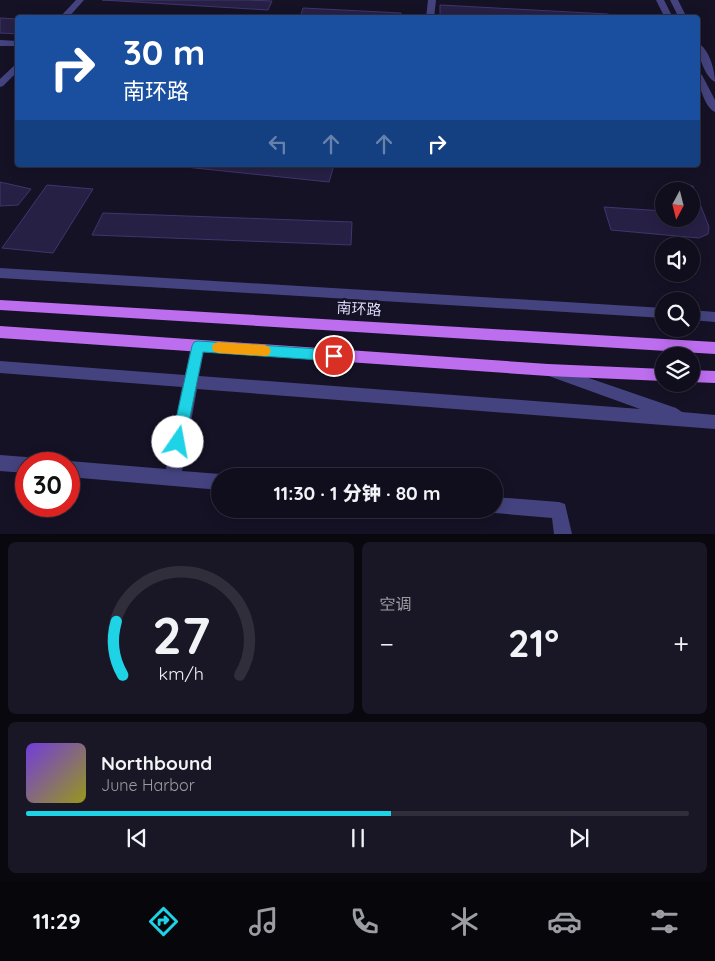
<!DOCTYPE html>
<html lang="zh">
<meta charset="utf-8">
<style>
:root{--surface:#100e1c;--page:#191725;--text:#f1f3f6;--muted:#9c9ca3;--line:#302e3b;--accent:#1dd3e5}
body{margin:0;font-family:Quicksand,"Noto Sans SC",sans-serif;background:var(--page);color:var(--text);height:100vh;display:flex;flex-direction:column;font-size:19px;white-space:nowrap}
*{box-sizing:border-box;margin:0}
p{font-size:16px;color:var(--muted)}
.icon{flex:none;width:28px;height:28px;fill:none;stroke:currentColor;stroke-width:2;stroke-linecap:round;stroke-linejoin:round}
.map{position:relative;height:534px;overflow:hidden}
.drawer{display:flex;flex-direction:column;gap:8px;padding:8px;background:#09080f;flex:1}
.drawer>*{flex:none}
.guide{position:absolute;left:15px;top:15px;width:685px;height:152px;border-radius:5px;box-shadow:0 2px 12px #0003,0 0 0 1px var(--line);background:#1a4fa0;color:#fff;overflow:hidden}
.needle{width:32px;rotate:187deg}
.controls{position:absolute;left:655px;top:182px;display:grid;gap:10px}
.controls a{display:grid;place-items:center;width:45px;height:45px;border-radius:50%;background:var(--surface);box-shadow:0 2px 12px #0003,0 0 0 1px var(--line);font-size:25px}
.speed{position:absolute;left:15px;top:452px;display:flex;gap:10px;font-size:25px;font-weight:700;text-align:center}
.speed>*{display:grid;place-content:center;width:65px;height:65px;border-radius:50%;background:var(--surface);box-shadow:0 2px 12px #0003,0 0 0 1px var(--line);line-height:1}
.speed .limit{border:8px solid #d22;background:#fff;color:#111}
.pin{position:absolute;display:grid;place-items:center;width:42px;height:42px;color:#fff;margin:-21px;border:2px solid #fff;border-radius:50%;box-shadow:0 1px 5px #0007}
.me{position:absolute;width:55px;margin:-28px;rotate:12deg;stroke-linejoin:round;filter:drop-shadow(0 0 4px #0008)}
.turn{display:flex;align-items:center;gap:18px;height:105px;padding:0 25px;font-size:22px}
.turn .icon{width:65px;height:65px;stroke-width:2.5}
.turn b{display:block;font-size:35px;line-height:42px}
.lanes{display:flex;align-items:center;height:48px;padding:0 25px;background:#0003;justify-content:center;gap:25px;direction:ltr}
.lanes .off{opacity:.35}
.big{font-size:38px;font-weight:800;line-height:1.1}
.drawer .tile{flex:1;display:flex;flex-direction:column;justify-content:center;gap:8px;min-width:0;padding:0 18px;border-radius:8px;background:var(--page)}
.drawer .dial{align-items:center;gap:0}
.dial svg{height:130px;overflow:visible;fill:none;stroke:var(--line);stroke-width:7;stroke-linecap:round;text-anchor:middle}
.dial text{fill:var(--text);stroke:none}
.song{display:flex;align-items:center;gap:15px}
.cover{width:60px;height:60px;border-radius:8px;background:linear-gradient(135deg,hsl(260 70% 55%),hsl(60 70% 35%))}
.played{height:5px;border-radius:2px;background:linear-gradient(90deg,var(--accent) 55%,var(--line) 55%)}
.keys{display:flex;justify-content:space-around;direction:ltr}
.heat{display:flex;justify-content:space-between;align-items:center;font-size:28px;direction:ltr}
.drawer .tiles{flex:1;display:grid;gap:8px;grid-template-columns:1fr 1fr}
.tile:last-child{grid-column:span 2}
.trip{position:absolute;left:211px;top:468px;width:292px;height:50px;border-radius:25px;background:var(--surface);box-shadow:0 2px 12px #0003,0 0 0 1px var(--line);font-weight:800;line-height:50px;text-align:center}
.tabs{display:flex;height:80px;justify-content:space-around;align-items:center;background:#06060b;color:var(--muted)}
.tabs .icon{width:35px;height:35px}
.tabs .selected{color:var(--accent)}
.tabs b{font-size:22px;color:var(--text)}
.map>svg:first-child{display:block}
.building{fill:#272045;stroke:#40356e}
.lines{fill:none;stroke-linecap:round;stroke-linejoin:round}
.minor{fill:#44437f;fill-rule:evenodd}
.tertiary{fill:#44437f;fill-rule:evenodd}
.primary{fill:#bd6eef;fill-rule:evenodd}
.route{fill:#1dd3e5;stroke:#138995}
.slow{fill:#f59e0b}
.labels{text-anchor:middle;stroke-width:5;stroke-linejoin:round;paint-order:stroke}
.street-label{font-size:15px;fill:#dedbfb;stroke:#151226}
</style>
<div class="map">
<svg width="715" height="534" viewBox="0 0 715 534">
<rect width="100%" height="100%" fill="#151226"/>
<path class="building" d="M102,0H247L272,1L268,10Z
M440,5L608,14L616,18H482L440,15Z
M303,8L401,13L400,18H300Z
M0,18L18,19V34L0,33Z
M166,165H334L329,182Z
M0,182L31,189L18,205L0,206Z
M677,184L693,186L709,227L708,234L699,238L611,230L604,207L664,211V219H691V191H679Z
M47,185L93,189L53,253L2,248Z
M103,213L352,222L351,245L92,235Z"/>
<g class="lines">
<path class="minor" d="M76,0H84L68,18H59Z
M428,0H436L434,18H426Z
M0,40L18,41V46H0Z
M18,62V71L3,86L0,87V79Z
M0,268L664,308V318L0,278Z
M691,310L715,312V322L691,320Z
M198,340L203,342L205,346L199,376L640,409L546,375L544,371L546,367L551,365L676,408L682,412L715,415V429L197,389L182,471L220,474L226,476H220V490L69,477V464H63L69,461L166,469L182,387L0,373V361L185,375L191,346L193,342Z
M0,455L26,457L32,459L34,464H26V473L0,471Z
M495,497L559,502L565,504L572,534H554L552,518L495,513L489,511L488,509H495Z"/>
<path class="tertiary" d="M656,0H664L673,18H665Z
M670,0H678L687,18H679Z
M698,43C709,49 715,70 715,82C705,77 697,54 698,43Z
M698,72L702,75L715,100V112C705,108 697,82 698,72Z"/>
<path class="primary" d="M0,300L715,342V354L0,310Z
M0,326L548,364L664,369V381L548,376L0,338Z
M691,370L715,371V383L691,382Z"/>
</g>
<path class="route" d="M198,341L334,350L339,352L341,356L339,360L334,361L203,352L185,442L183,446L178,448L173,446L171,442L192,346L194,342Z"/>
<path class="slow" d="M218,342L265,345L269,347L271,351L269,355L265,356L218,353L213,351L212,348L213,344Z"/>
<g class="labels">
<g class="street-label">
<text transform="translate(359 309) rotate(3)" y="5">南环路</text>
</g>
</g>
</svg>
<div class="controls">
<a><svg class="needle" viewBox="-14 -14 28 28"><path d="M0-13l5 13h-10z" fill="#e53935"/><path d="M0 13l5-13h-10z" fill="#9c9ca3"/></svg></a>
<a><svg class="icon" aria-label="sound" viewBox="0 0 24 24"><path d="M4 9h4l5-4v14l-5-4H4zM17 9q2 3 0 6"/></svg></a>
<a><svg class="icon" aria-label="search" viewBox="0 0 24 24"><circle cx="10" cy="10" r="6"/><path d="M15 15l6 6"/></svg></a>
<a><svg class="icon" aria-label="layers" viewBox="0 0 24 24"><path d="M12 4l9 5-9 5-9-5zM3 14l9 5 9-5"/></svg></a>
</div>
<div class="speed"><div class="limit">30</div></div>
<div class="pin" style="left:334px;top:356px;background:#d93025"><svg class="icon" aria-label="arrive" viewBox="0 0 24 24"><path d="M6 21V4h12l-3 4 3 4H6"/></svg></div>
<svg class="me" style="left:178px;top:442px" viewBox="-20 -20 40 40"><circle r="19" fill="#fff"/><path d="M0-13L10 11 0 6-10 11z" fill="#1dd3e5"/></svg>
<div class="trip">11:30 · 1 分钟 · 80 m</div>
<div class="guide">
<div class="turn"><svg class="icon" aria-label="right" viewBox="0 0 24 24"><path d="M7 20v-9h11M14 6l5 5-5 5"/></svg><div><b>30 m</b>南环路</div></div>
<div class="lanes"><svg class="icon off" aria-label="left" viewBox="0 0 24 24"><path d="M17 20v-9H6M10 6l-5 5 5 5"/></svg><svg class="icon off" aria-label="ahead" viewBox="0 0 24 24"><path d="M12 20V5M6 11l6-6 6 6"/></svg><svg class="icon off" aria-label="ahead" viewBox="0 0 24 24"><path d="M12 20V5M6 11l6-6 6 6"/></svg><svg class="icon" aria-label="right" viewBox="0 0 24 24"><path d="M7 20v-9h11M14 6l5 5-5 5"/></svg></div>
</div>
</div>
<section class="drawer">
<div class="tiles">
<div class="tile dial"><svg viewBox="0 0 100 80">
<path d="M14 69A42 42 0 1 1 86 69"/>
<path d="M14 69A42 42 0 0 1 10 36" stroke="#1dd3e5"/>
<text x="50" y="56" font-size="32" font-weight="700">27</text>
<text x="50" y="72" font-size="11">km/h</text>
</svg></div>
<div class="tile"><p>空调</p>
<div class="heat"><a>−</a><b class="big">21°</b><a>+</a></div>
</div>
<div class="tile">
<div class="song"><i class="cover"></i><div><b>Northbound</b><p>June Harbor</p></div></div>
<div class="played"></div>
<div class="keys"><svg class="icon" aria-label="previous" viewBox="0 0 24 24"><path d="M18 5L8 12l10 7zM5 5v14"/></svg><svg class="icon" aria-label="pause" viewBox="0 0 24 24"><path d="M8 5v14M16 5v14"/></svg><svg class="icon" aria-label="next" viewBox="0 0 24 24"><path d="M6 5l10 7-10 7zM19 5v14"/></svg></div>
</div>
</div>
</section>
<nav class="tabs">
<b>11:29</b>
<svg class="icon selected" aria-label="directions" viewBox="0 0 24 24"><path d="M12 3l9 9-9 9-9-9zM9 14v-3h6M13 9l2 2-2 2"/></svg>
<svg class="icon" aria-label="music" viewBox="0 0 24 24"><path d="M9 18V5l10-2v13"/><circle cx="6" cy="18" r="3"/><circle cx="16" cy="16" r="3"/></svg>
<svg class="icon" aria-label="phone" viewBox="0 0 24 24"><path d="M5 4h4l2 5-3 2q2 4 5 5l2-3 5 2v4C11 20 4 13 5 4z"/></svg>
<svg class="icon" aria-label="climate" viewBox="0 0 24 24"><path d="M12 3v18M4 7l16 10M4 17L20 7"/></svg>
<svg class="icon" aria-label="car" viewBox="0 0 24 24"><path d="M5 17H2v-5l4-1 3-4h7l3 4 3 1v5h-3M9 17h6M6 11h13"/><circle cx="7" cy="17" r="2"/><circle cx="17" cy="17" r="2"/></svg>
<svg class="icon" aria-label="filters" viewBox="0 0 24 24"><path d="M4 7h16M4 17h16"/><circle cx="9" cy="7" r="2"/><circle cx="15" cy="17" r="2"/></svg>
</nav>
